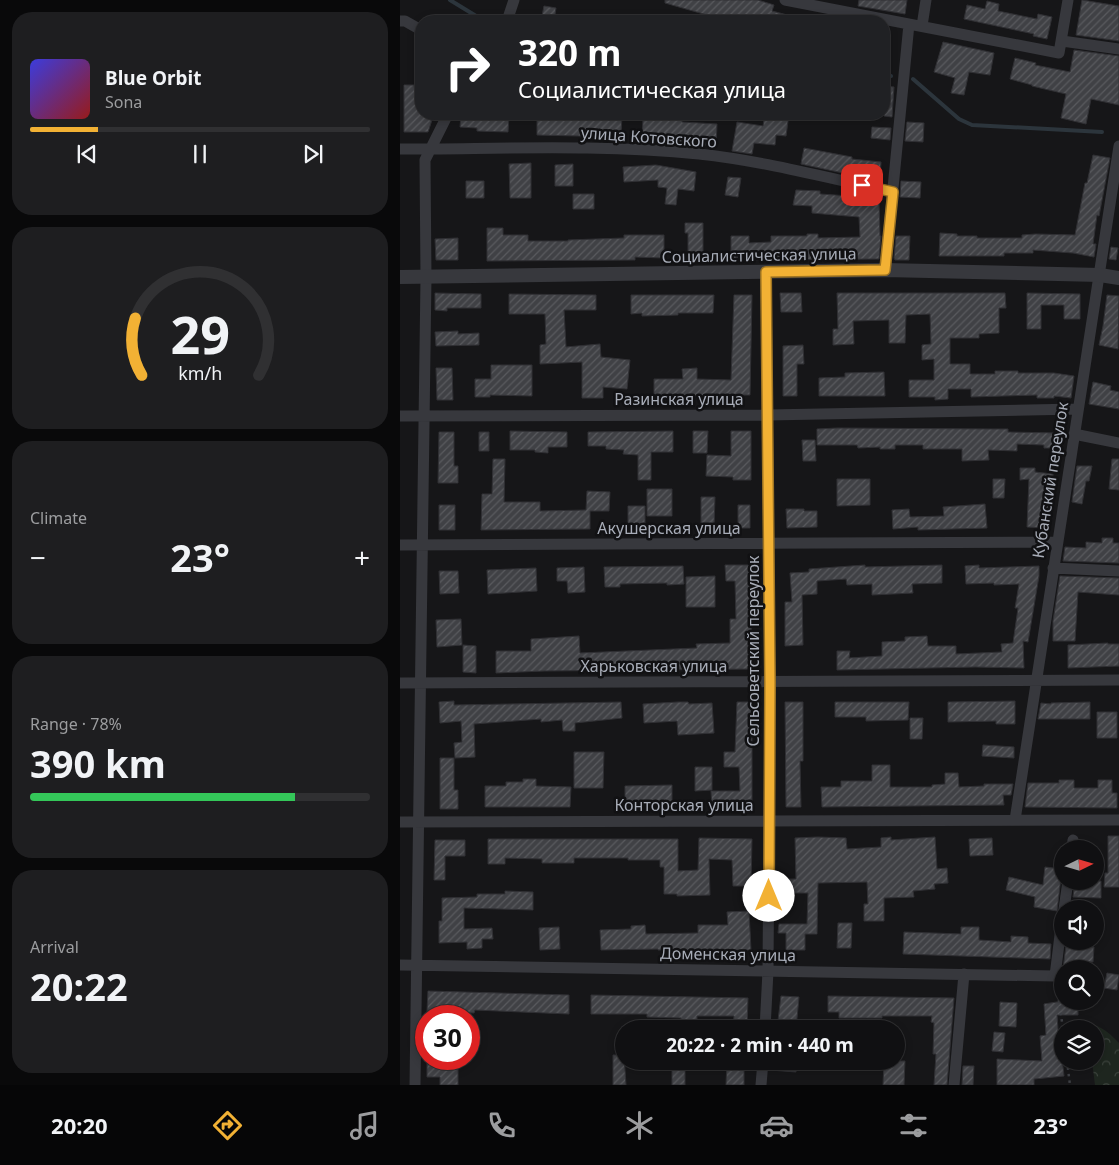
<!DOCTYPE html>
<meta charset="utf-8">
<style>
:root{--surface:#101012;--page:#1e1e20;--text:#f1f3f6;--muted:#9c9d9f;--line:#303032;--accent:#f2b134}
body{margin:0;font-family:"Noto Sans",sans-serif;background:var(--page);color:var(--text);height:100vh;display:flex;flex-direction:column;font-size:19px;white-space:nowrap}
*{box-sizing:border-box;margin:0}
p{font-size:16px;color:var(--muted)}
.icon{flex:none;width:28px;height:28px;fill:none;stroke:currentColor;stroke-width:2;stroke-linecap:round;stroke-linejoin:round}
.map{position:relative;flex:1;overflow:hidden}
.side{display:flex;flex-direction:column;gap:12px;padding:12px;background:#09090a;width:400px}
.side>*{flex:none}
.banner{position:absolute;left:15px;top:15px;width:475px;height:105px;border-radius:20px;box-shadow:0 2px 8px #0003,0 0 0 1px var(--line);background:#202124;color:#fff;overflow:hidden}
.needle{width:32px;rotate:85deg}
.controls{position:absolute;left:654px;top:840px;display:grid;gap:10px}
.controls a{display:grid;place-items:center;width:50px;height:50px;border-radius:50%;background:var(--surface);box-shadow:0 2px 8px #0003,0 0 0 1px var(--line);font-size:25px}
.speed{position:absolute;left:15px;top:1005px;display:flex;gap:10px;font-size:25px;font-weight:700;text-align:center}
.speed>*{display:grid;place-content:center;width:65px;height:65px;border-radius:50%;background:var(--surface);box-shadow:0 2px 8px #0003,0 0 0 1px var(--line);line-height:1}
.speed .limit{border:8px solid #d22;background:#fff;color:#111}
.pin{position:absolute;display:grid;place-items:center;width:42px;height:42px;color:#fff;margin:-21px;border-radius:10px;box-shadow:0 2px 8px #0006}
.me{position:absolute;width:55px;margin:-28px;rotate:0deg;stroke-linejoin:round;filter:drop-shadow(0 0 4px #0008)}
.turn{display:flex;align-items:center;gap:18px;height:105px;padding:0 20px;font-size:22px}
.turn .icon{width:65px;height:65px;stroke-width:2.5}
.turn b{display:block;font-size:35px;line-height:42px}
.big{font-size:38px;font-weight:700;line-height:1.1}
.side .card{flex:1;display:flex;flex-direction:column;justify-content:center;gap:8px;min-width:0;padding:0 18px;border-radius:20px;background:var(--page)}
.side .dial{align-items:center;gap:0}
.dial svg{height:130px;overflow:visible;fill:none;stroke:var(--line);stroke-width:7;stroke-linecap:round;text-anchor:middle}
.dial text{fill:var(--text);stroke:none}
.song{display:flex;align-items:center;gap:15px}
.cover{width:60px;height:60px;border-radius:8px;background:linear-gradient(135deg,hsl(240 70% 55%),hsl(0 70% 35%))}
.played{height:5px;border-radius:2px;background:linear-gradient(90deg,var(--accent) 20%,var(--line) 20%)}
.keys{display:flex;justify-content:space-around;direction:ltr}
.heat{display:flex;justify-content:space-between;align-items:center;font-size:28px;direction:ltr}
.charge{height:8px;border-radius:4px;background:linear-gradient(90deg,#34c759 78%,var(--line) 0)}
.trip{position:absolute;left:215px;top:1020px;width:290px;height:50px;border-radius:25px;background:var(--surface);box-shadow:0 2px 8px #0003,0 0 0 1px var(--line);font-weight:700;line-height:50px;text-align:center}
.dock{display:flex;height:80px;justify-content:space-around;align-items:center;background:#060607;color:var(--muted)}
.dock .icon{width:35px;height:35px}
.dock .selected{color:var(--accent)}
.dock b{font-size:22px;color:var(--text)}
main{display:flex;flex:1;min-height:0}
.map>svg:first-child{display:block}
.forest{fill:url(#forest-crowns)}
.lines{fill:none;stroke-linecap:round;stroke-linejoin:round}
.stream{stroke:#2c353c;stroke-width:4}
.building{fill:url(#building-hatch);stroke:#303034}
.path{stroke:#3d3f44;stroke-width:2.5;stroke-dasharray:2.5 4;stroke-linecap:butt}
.minor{stroke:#37383d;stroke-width:11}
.tertiary{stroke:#37383d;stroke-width:14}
.route-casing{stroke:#9d7322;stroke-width:12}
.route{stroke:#f2b134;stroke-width:9}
.labels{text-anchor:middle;stroke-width:5;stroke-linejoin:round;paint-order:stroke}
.street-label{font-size:16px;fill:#a8adb8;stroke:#111113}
</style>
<main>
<section class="side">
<div class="card">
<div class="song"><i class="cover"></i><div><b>Blue Orbit</b><p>Sona</p></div></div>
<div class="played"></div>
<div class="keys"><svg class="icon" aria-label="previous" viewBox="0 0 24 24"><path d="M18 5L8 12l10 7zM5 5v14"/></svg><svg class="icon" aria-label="pause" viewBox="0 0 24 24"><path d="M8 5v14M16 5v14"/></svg><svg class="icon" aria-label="next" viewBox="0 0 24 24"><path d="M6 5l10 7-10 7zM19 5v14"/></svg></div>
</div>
<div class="card dial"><svg viewBox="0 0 100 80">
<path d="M14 69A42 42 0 1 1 86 69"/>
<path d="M14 69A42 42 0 0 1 10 34" stroke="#f2b134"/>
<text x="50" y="56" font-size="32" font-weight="700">29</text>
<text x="50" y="72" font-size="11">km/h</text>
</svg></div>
<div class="card"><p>Climate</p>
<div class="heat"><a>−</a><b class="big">23°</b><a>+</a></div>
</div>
<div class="card"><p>Range · 78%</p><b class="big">390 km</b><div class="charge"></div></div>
<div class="card"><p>Arrival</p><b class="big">20:22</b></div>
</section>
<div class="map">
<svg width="719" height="1085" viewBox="0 0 719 1085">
<defs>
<pattern id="forest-crowns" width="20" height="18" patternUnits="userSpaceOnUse" patternTransform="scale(1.25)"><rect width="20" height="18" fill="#1e261f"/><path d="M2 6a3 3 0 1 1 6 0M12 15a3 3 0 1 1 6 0" fill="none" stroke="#3c433d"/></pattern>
<pattern id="building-hatch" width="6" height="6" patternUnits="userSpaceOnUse" patternTransform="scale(1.25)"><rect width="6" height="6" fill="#404145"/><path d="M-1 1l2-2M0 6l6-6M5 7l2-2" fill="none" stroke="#595a5e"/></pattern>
</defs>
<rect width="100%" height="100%" fill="#161618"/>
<path class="forest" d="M679,1021C696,1023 707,1030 719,1043V1085H695L692,1061H695V1029H674L673,1027Z"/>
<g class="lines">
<path class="stream" d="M50,0L81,19
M484,77L491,76
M513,79L559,119L572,125L702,132"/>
</g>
<path class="building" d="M265,0H358L374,5L372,11L399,18V21H328L265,3Z
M459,0H507L505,14L458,6Z
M682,0L719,6V41L676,35Z
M587,1L599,4L598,11L637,19L638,14L652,17L647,39L633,36L634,34L564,19L567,5L585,9Z
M144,6L156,8L154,21H141Z
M543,42L594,53L590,75L569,72L564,95L551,93L555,78L534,72Z
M674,50L719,56V105L691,99L686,124L661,118L666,94L632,86V85L610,79L615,58L636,63L635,65L670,72Z
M4,85H14L15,93L21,94V114H34L28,132H4Z
M484,86L494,87L492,117L484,116Z
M78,114H109L108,132L77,131V128L60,127L61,115L78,116Z
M137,114H222L221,137L137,135Z
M365,114H389L386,136L376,135L375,145L354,143L352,154L332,151L337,122L363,126Z
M243,119L282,120V122L317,124L316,146L299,145V143L242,140Z
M507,122L524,123L523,142L505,141Z
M472,127L491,128L490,140L471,138Z
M404,148L452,157V159L481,162L480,179L466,178L401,164Z
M693,155L710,158L699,216L697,215L693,244H696L694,257L673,253L633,250V253H604V256H539L540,233L557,234V236H577V238H622V235L636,234L675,235L685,183H687Z
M131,163V198H110L109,164Z
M173,164V186H155V165Z
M256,165L296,172L294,191L278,189L276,205L265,204L267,188L258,187V180L224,182L223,167Z
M328,177L341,178L338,197L325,195Z
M66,181H84V198H66Z
M501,181L521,182L520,198L500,197Z
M396,190L420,191V194L450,196V202L479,201L480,236H481L479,259L331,260V236H349V243L371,242V236H407V234H418V238L460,237L459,217L412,213V206L393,205Z
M173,194H194V209H173Z
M285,223H303V260H288V233H285Z
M87,228H103V235H128V241H168V240L224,238V235H264V258L235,257V260L87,261Z
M496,236H510L509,260H495L494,258Z
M58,238V260H36L35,239Z
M711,247L718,248L716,260L709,259Z
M35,293L81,294V308H47V311L35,310Z
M380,293H401L402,312H381Z
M437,293H605L606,308H599V333L579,334V338H550V364H570V374H595V371H618V373H654L674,376L671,398L654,396V398H637V395L571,397V389H548V399L535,400V397H509V380H534V359L522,360V345L531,344L530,314L506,315L505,343H489V320L453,321L454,344L433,345V329H438Z
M627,293L680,294V319H664V305H641V329H627Z
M109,294L196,295V310H164L166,347L200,344L201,357L230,360L227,389L203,387V398H182V362L140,364V345L146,344L145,314H109Z
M231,295H314L313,313H278V315L242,316V313L231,314Z
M334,295H352L350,395H323V397H308V395L284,397V395L254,396V379H283L282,369L297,368V379L331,380Z
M707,295L719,296L718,349L699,345L703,326Z
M58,331V334L79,333V345L36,346L35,332Z
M403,345L404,364H397V396H383V346Z
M91,365H132V396L90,395V397H75V379H91Z
M36,368H52L53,400H37Z
M484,372L485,396H419V378L445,377V373Z
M693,382L711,386L710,390L719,392V409L689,404Z
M438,428L590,429H608V432L657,433L656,448H644V445L617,444V451L588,450L589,460L562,461V449H523V445H495V449H480V447L458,448L457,445H417V429Z
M110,431L167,432V447H148V453L135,452V450H110Z
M273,431V452H251V480H238V455L223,454L224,450L206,449V446H188V432Z
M293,431H308L307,453H293Z
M331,431H351V480H333V477L306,476L307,455L331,456Z
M39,432H54V466H58V483H38Z
M79,432H89V451H79Z
M402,440H415L416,461H403Z
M93,459H105L104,502H140V511L186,510L187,491L210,492L209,511H190V529L81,530L82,494H92Z
M712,459H719V490L709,489Z
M677,466H692L689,481H686L682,504L672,502Z
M620,468H635V472L653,474V484L649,483L647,528L627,527L629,479L620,480Z
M437,479H470V505L437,506Z
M593,479H605L604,498H593Z
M247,489H272V516H247Z
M301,497H315L314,528H301Z
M585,504L587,528L518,530V527L493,529L492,510L509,509L510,517L544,516L543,507Z
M39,505H55V530H39Z
M338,505H350V528H338Z
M228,506H245V528L228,529Z
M386,509H404V511H417V527L387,528Z
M702,538H713V543H719V563L663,561L665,547L686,548V542L702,543Z
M325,565H350L352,669L144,671L96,673V651H131V639L179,636L180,653L297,648L296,644L330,643V619H336L335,581H326Z
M465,565V567L542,565V583L512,584L513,593L472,595V584L447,585L446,579L417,581V594L402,595L403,645L385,646V602H392L390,573L409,572V569Z
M579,565V568L639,566V576L628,642L623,641L624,668L575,667L437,670V651H450L449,658L482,656V642L505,641V637L527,636L528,646H556V654L602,652L601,644L613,643L618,608H615L619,584L594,585V583L566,584L565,566Z
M283,566L284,584L267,585V583L220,584V587H205L204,567Z
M184,567L185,592L168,593L167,581H157V568Z
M136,568L137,591L88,594L87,570Z
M39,571H58L59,593L40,594Z
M315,576V607H286V577Z
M660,576L719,578V595L678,592L675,641H653V621Z
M61,619L62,645L37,647L36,620Z
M708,643V644H719V666L668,668V645Z
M63,645L76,646V673L63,672Z
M54,701V705L221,702L222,718L175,723V731H163L162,720L141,722V719L74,724L75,757L55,758L54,743L62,742L61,721L40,723L39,702Z
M615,701V724H596V721L548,722V702Z
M278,702H288L289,704L312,703L314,733L278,735L277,721L244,723L243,704Z
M337,702H352V806L312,807L311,791H340L339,767H324V752H335Z
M385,702H403V761H400L401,807H386Z
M435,702H509L508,720L466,721V717H435Z
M690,702V719H638L641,703L651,704V703Z
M697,712H717V738H697Z
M510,718H523L522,739H510Z
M583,745L614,747V758L582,756Z
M174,752H204L203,788H174Z
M40,758H54V790H58V809H40Z
M472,765H490V787H532V785L545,784V773H558L559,787L584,786V784H613L611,795H603L604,805L422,807L421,787H441V781H472Z
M295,767H312V790L295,791Z
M123,779H136V786L171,787L170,807H85V786H106V782H123Z
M659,780H674V788H698V780H712V793H717V808L625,807L628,783H659Z
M272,785V805L225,806V786Z
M708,836H719V887H704L705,873H708Z
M418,837L446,838L447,849L481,847V838L491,837V840L535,837L537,869L547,868L548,883L534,884L535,889L513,891L514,897L484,898V921H464V904H468L467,882L418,883L417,934H405V950H386V933H378L379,924H407L408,893H385L386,879H396L395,838Z
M299,838L352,839L351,886H333L332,860L309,859L310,895L277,896V894H264V867H260V860H228V858H174V863H142V859L105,858V864H88V839H278V871L298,870Z
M592,838L593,855L570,856L569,839Z
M35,840H65V856H45V880H34Z
M645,867L662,869L657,911L634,907L635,897L606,890L609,877L643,885Z
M675,881H701V898L673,897Z
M105,891L133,892V910L64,908V929L92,928L93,939H82V948L67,949V942L39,943V921H42V898L77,897V894H105Z
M349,911L351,950H258V949L201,950L200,930L231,929V926L245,925L246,934L298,933V925H328L327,912Z
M438,923H452L451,948H437Z
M159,927L160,949L140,950L139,928Z
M561,927H579V940L611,942V936L628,937V943L651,944L650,959L503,954L504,932L561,934Z
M666,946L694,947L693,962H681V969H663Z
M707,973L719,975L717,990L704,988Z
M28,991L169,995V1014L75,1010L74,1013L27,1011Z
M191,995L348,998L347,1029L333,1028L334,1016H297V1028H281V1018L247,1017V1014H191Z
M381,996L399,997L396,1029H377Z
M428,996L554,998L547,1085H534L536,1054H533L534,1023L531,1022L532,1016H482V1018H439V1012H428Z
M663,1001H678V1015H657L660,1058H662L664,1076L634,1079V1085H597V1059L642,1061L640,1036L646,1035L644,1004Z
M600,1002L617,1003L616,1027L599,1026Z
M594,1032L605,1033L603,1052L592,1051Z
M213,1055H224L226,1085H213Z
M27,1059H45V1069H58V1085H40V1077H27Z
M272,1061H285V1085H272Z
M327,1061H344V1085H326Z
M370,1061H396V1072L370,1070Z
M484,1061H505L504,1085H483Z
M563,1066H574L573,1085H562Z"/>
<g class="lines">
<path class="path" d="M657,987L663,1029
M667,1061L670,1085"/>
<path class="minor" d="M385,0L659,53L668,0
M0,21H5L21,30
M107,21L114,0
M522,26L526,0
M662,41L719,49
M0,149C99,149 200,144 299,154C364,161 429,178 493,192
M485,270L509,24
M0,416L368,415L678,409
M674,434L719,443
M0,545L657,542
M653,568L719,571
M0,683L719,680
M615,820L719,146
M0,822L719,820
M672,849L673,840
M664,909L668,881
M0,965L655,976L662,919
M365,1029L368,971L370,681L366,272
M15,1085L26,277L25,160L48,114
M361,1085L363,1061
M554,1085L564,974"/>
<path class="tertiary" d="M0,277L485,270L700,275L719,278"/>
</g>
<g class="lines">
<defs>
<path id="route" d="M369,896L370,682L366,272L485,270L493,192L462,185"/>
</defs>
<use href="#route" class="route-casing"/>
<use href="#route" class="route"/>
</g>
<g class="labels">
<g class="street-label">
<text transform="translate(249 137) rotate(4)" y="6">улица Котовского</text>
<text transform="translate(359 255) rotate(-1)" y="6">Социалистическая улица</text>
<text x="279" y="405">Разинская улица</text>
<text transform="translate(650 480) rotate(-81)" y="6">Кубанский переулок</text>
<text x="269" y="534">Акушерская улица</text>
<text transform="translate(353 651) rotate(-90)" y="6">Сельсоветский переулок</text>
<text x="254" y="672">Харьковская улица</text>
<text x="284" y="811">Конторская улица</text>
<text transform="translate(328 954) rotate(1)" y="6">Доменская улица</text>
</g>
</g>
</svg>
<div class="controls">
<a><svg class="needle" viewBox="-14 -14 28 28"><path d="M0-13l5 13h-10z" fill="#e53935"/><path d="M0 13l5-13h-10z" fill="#9c9d9f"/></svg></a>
<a><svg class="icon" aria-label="sound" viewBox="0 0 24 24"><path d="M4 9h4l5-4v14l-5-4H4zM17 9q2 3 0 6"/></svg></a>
<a><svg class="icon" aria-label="search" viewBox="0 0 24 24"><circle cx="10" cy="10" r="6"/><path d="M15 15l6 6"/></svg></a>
<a><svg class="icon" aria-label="layers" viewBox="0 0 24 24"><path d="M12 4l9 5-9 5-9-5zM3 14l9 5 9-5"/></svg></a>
</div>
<div class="speed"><div class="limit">30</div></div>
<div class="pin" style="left:462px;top:185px;background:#d93025"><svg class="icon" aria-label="arrive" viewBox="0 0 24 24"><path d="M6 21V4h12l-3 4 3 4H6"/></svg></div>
<svg class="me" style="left:369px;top:896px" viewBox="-20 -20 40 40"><circle r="19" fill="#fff"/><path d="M0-13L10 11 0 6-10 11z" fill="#f2b134"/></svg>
<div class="trip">20:22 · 2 min · 440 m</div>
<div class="banner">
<div class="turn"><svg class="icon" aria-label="right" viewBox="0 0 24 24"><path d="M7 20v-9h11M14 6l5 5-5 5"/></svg><div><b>320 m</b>Социалистическая улица</div></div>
</div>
</div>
</main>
<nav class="dock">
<b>20:20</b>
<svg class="icon selected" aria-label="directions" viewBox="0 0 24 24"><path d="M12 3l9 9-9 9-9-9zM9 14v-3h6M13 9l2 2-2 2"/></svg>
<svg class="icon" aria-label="music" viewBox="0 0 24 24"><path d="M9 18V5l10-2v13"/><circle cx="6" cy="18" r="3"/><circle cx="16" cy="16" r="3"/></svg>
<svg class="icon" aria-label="phone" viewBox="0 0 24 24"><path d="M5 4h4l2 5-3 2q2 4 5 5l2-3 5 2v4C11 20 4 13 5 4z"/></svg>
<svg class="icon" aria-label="climate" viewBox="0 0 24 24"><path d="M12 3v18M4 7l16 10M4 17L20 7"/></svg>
<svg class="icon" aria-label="car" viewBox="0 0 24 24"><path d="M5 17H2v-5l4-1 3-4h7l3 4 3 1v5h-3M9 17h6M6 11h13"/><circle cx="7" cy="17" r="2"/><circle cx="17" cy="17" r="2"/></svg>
<svg class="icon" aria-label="filters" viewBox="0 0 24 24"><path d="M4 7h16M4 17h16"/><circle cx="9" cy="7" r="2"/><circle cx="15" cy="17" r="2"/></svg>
<b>23°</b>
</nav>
